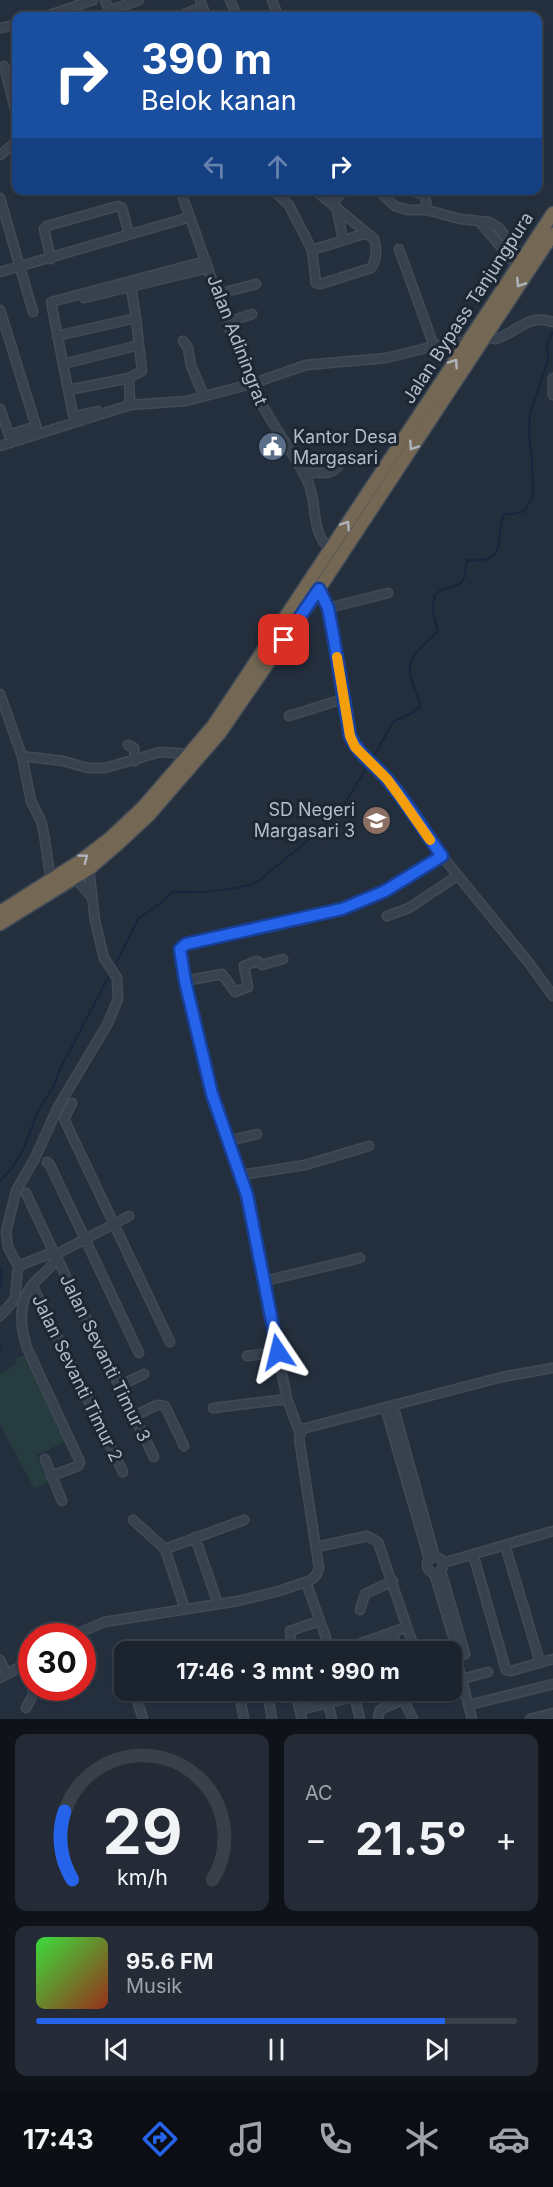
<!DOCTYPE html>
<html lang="id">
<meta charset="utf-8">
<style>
:root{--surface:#1b232e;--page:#242b36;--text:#f1f3f6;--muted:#a0a4aa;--line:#39404a;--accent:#2563eb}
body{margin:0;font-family:Inter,sans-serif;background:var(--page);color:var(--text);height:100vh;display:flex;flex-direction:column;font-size:22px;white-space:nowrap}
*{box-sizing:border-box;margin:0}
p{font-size:20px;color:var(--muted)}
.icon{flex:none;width:33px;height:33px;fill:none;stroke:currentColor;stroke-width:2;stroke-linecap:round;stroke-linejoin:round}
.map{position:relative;height:1719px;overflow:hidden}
.sheet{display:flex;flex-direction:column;gap:15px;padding:15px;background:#0f1319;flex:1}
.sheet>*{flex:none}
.hud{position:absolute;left:12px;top:12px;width:530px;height:183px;border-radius:12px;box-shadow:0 2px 4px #0004,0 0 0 2px var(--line);background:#1a4fa0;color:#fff;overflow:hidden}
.speed{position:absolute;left:18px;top:1623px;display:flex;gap:12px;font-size:30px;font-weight:700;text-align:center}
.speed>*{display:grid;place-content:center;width:78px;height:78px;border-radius:50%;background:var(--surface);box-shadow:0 2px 4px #0004,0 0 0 2px var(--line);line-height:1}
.speed .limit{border:9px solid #d22;background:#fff;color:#111}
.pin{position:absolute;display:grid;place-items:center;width:51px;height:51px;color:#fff;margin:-26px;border-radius:12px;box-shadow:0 3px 9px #0006}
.me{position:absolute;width:66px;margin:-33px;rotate:350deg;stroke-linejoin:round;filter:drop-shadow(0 0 4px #0008)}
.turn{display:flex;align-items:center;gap:21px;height:126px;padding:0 30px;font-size:27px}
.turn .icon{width:78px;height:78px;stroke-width:2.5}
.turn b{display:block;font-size:42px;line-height:51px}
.lanes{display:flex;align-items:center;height:57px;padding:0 30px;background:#0003;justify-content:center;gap:30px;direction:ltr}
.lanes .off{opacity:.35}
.big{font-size:45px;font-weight:700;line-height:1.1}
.sheet .widget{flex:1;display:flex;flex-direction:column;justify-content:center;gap:9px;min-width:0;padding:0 21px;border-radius:12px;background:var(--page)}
.sheet .dial{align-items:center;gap:0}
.dial svg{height:156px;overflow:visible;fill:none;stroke:var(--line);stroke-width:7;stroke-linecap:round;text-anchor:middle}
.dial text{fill:var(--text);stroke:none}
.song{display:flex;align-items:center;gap:18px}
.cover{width:72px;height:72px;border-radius:9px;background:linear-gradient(135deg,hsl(120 70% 55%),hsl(10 70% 35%))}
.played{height:6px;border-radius:3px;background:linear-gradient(90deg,var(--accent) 85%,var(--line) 85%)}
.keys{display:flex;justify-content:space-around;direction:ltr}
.heat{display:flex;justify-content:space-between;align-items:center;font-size:33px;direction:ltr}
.sheet .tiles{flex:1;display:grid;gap:15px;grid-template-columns:1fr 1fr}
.widget:last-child{grid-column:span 2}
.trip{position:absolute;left:114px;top:1641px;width:348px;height:60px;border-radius:12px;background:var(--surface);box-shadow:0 2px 4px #0004,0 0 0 2px var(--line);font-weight:700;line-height:60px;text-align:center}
.dock{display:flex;height:96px;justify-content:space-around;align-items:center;background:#0b0e12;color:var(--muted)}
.dock .icon{width:42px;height:42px}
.dock .current{color:var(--accent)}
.dock b{font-size:27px;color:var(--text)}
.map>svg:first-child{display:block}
.green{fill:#263c3f}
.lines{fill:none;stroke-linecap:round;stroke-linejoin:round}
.stream{stroke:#17263c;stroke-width:2}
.minor-casing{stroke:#414a57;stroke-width:11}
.highway-casing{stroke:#434c59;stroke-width:15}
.minor{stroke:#38414e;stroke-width:8}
.highway{stroke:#746855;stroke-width:12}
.oneway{stroke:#aeb4bd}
.route-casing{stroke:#184099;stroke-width:15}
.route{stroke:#2563eb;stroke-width:10}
.slow{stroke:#f59e0b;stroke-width:10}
.labels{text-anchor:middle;stroke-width:6;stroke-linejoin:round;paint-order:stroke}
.street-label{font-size:18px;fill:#b4bcc9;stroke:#1d2633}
.poi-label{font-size:18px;fill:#b4bcc9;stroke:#1d2633;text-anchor:start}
</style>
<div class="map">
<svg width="553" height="1719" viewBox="0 0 553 1719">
<rect width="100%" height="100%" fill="#242f3e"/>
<path class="green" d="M26,1355L65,1442L37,1455L48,1483L34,1488L0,1424V1374L17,1363L16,1358Z"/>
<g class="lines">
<path class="stream" d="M371,761L393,722L414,712L420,706C419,696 414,689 411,679C405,658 423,644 438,632L432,608L435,595L441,590L460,584L464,578L467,560C511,564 493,539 504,514H513L525,511L533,495L532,460L529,433L530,413L548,359L547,344L553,332
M116,963L138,919L163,901L172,892C198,893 236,891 259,881L320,830L342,808L368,765
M0,1181L12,1168L23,1150L38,1111L53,1087L61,1067L110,974
M0,1268L2,1279L0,1288
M0,1349V1351"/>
<defs>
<path id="minor" d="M105,0L111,16
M200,0L206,16
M230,0L237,16
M272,0L278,16
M109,11L139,0
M47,16L93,0
M179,16L202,7
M0,28L16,25
M4,66L16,113
M0,155L16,142
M180,190C204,254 224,320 251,383C266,418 291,447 308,482C318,504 310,532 330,549
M273,190L289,205L312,250L316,283L321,284L371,268C377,260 377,247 374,239L315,190
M378,190L395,206L407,210H427L460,219L489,222L499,228L523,259
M408,190L425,195L427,210
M0,198L33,312
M332,204L344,190
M336,206L343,239
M479,221L518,267
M399,249L434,346
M312,250L367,233
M51,259L44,229L47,226L118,206L122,208L129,234
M0,272L190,217
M218,294L256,284
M84,298L208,268
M0,310L36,426L9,435L0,409
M228,322L252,314
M57,336L136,318
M485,337L496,339C517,332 529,313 553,322
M183,341L188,348L191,366L204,396
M63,364L139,345
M129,378L130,405
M553,378V395
M68,390L129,378L142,371L136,318L130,281
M98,411L75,416L73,415L51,302L206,261
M0,446L130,405L186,401L251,384L306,365L386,358L447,343L469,342
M304,474C317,470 329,478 338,466V460
M319,589L328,608L350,736L355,747L398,793L442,856L529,963L553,996
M328,608L388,593
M0,694L22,756L31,801L41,821L44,834L51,881
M289,716L343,699
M128,745L134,748L135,761
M22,756L63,761L88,768H105L160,752L189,754
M75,878L90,895
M387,916L409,908L457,876
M185,981L222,974L235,992L248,987L244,966L257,961L262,965L283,959
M72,1103L64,1119L170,1342
M228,1141L257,1134
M47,1162L50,1165L139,1353
M241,1175L305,1165L369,1146
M26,1193L55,1255L129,1216
M57,1258L154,1457
M265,1281L360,1258
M32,1285L123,1472
M0,1316L15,1299L18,1266
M247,1356L278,1352
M119,1386L144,1374
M393,1405L435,1557
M385,1407L429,1559
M213,1408L287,1399
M134,1416L157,1405L165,1406L184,1446
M299,1431L287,1399L247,1195L212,1094L185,981L180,949L186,944L342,909L385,891L442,856
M45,1459L62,1501
M51,1476L78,1466L80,1462L27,1348C20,1326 17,1300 35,1282C43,1273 51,1269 57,1258L55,1255L49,1254L18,1266L8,1247L6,1232L16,1191L35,1158L58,1107L108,1023L118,999L117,978L104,958L95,921L89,869
M133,1520L165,1549L185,1609
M195,1537L218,1604
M505,1545L540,1662
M316,1547L367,1536L378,1542L407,1627L336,1652
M165,1549L244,1520
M473,1554L506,1670L511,1671L553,1659
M427 1565a8 8 0 1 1 16 0a8 8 0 1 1-16 0Z
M443,1563L553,1531
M434,1573L459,1656L465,1654L441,1571
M306,1582L331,1652
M360,1610L365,1594L393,1581
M407,1627L416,1652
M392,1632L399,1652
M72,1636L104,1622L238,1601L279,1591L311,1580L317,1574L319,1568L299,1438L302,1429L502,1377L553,1368
M278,1652L291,1647
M292,1652L290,1631L319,1621
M0,1660L7,1674
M23,1665L32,1687
M459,1669L472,1719
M0,1678L32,1660
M462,1679L488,1672
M134,1690L143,1719
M267,1690L272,1719
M287,1690L297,1699L302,1719
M328,1703L332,1719
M469,1705L553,1684
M26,1708L34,1693L32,1688
M300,1710L352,1697L355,1699L360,1719
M244,1719L240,1698L261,1690
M378,1719L380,1710L402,1700L406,1705L413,1719
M530,1719L553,1713"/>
<path id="highway" d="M0,912L80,861L110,838L144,806L213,726L553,213
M0,924L89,869L119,843L149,815L220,733L319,589L553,234"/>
</defs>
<use href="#minor" class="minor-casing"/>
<use href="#highway" class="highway-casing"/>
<use href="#minor" class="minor"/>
<use href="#highway" class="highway"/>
</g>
<defs><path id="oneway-chevron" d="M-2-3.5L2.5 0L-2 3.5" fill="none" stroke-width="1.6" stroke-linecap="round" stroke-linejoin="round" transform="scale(1.5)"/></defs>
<g class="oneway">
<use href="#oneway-chevron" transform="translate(520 283) rotate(123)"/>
<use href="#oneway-chevron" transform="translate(454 363) rotate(-56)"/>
<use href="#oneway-chevron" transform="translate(413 446) rotate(123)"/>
<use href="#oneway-chevron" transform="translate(346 525) rotate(-56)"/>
<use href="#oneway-chevron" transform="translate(84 858) rotate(-37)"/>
</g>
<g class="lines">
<defs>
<path id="route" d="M278,1352L247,1195L212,1094L185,981L180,949L186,944L342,909L385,891L442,856C424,831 407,802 387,779C374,764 358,754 350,736L333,634L328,608L319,589L284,640"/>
</defs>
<use href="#route" class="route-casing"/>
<use href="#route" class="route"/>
<path class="slow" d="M337,657L350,736L355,747L387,779L398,794L430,840"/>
</g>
<defs>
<symbol id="civic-disc" viewBox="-11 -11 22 22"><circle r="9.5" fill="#5c6f8a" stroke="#1d2633"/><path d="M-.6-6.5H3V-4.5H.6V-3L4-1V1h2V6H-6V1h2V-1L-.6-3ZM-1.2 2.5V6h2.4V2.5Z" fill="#fff"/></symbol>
<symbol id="school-disc" viewBox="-11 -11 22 22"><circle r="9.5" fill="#8d6e63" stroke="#1d2633"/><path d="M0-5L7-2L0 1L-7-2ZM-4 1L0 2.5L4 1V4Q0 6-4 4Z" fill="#fff"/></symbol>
</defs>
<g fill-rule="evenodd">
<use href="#civic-disc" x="256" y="430" width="33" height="33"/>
<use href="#school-disc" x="360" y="804" width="33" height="33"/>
</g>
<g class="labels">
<g class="street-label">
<text transform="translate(468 308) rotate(-57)" y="6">Jalan Bypass Tanjungpura</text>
<text transform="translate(237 340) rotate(69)" y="6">Jalan Adiningrat</text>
<text transform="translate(105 1358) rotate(64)" y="6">Jalan Sevanti Timur 3</text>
<text transform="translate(77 1378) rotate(64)" y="6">Jalan Sevanti Timur 2</text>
</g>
<g class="poi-label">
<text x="293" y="443">Kantor Desa<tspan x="293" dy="21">Margasari</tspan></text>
<text x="355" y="816" text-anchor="end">SD Negeri<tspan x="355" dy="21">Margasari 3</tspan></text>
</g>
</g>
</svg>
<div class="speed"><div class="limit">30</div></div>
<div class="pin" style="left:284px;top:640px;background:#d93025"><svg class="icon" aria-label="arrive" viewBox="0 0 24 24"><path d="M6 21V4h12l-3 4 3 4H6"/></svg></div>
<svg class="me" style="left:278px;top:1352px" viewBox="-20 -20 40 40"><path d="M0-17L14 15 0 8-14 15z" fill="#2563eb" stroke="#fff" stroke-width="4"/></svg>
<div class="trip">17:46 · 3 mnt · 990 m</div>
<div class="hud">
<div class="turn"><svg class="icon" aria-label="right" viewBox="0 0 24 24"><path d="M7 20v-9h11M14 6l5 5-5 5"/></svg><div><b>390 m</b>Belok kanan</div></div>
<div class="lanes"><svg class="icon off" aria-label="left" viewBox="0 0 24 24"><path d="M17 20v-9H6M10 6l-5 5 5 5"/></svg><svg class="icon off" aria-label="ahead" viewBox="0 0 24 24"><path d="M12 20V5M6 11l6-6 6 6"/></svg><svg class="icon" aria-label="right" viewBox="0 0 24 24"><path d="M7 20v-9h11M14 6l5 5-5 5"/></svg></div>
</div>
</div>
<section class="sheet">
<div class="tiles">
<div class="widget dial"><svg viewBox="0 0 100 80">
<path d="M14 69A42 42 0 1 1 86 69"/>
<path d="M14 69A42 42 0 0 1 10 34" stroke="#2563eb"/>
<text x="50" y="56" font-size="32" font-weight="700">29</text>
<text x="50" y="72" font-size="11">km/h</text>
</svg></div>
<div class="widget"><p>AC</p>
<div class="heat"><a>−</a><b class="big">21.5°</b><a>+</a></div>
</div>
<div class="widget">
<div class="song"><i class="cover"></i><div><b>95.6 FM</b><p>Musik</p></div></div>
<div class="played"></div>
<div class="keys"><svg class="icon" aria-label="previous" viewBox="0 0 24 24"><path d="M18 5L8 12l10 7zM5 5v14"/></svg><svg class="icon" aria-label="pause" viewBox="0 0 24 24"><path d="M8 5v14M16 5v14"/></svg><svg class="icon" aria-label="next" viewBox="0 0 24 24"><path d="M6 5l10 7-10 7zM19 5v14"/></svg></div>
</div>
</div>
</section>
<nav class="dock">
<b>17:43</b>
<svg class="icon current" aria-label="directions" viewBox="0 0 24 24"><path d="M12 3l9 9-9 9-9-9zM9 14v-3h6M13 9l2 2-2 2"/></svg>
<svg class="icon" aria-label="music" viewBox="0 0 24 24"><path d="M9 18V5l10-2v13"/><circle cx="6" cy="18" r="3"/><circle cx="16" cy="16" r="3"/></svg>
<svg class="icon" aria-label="phone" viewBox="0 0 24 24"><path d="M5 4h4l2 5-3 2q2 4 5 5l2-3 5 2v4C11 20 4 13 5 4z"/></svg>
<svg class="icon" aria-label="climate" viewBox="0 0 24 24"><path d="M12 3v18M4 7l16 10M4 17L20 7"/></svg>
<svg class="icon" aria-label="car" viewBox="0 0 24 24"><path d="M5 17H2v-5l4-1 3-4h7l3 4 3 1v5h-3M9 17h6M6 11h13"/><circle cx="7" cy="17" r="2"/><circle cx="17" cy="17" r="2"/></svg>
</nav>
